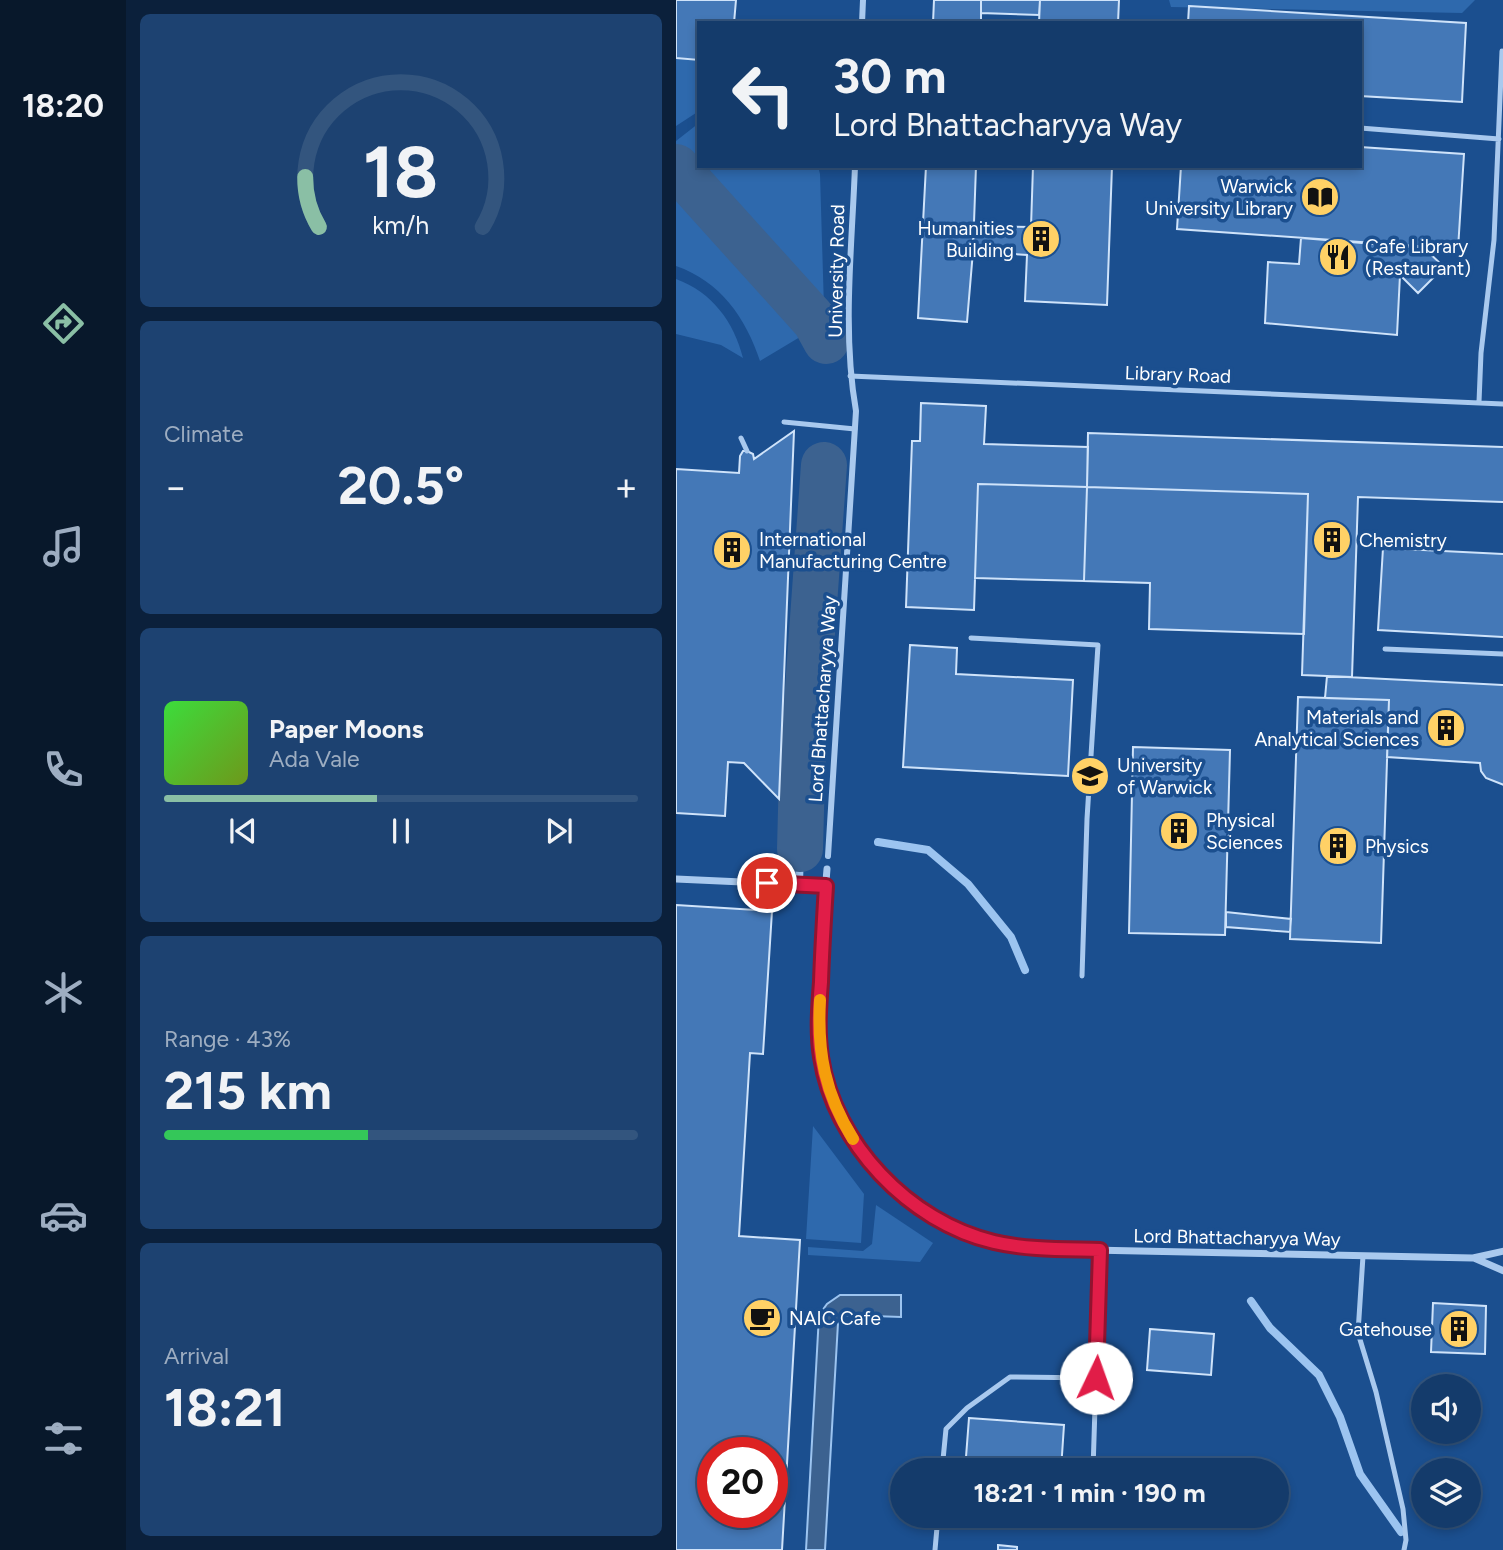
<!DOCTYPE html>
<meta charset="utf-8">
<style>
:root{--surface:#143b6b;--page:#1d4271;--text:#f1f3f6;--muted:#9dadc1;--line:#33557e;--accent:#8abfa5}
body{margin:0;font-family:Figtree,sans-serif;background:var(--page);color:var(--text);height:100vh;display:flex;flex-direction:column;font-size:26px;white-space:nowrap}
*{box-sizing:border-box;margin:0}
p{font-size:23px;color:var(--muted)}
.icon{flex:none;width:38px;height:38px;fill:none;stroke:currentColor;stroke-width:2;stroke-linecap:round;stroke-linejoin:round}
.map{position:relative;flex:1;overflow:hidden}
.panel{display:flex;flex-direction:column;gap:14px;padding:14px;background:#0b203b;width:550px}
.panel>*{flex:none}
.guide{position:absolute;left:21px;top:21px;width:665px;height:147px;border-radius:0px;box-shadow:0 4px 10px #0003,0 0 0 2px var(--line);background:#143b6b;color:var(--text);overflow:hidden}
.controls{position:absolute;left:735px;top:1374px;display:grid;gap:14px}
.controls a{display:grid;place-items:center;width:70px;height:70px;border-radius:50%;background:var(--surface);box-shadow:0 4px 10px #0003,0 0 0 2px var(--line);font-size:35px}
.speed{position:absolute;left:21px;top:1437px;display:flex;gap:14px;font-size:35px;font-weight:700;text-align:center}
.speed>*{display:grid;place-content:center;width:91px;height:91px;border-radius:50%;background:var(--surface);box-shadow:0 4px 10px #0003,0 0 0 2px var(--line);line-height:1}
.speed .limit{border:10px solid #d22;background:#fff;color:#111}
.pin{position:absolute;display:grid;place-items:center;width:60px;height:60px;color:#fff;margin:-30px;border:4px solid #fff;border-radius:50%;box-shadow:0 2px 7px #0007}
.me{position:absolute;width:77px;margin:-38px;rotate:3deg;stroke-linejoin:round;filter:drop-shadow(0 0 5px #0008)}
.turn{display:flex;align-items:center;gap:24px;height:147px;padding:0 21px;font-size:32px}
.turn .icon{width:91px;height:91px;stroke-width:2.5}
.turn b{display:block;font-size:49px;line-height:60px}
.big{font-size:52px;font-weight:700;line-height:1.1}
.panel .widget{flex:1;display:flex;flex-direction:column;justify-content:center;gap:10px;min-width:0;padding:0 24px;border-radius:10px;background:var(--page)}
.panel .dial{align-items:center;gap:0}
.dial svg{height:182px;overflow:visible;fill:none;stroke:var(--line);stroke-width:7;stroke-linecap:round;text-anchor:middle}
.dial text{fill:var(--text);stroke:none}
.song{display:flex;align-items:center;gap:21px}
.cover{width:84px;height:84px;border-radius:10px;background:linear-gradient(135deg,hsl(120 70% 55%),hsl(80 70% 35%))}
.played{height:7px;border-radius:4px;background:linear-gradient(90deg,var(--accent) 45%,var(--line) 45%)}
.keys{display:flex;justify-content:space-around;direction:ltr}
.heat{display:flex;justify-content:space-between;align-items:center;font-size:38px;direction:ltr}
.charge{height:10px;border-radius:5px;background:linear-gradient(90deg,#34c759 43%,var(--line) 0)}
.trip{position:absolute;left:214px;top:1458px;width:399px;height:70px;border-radius:35px;background:var(--surface);box-shadow:0 4px 10px #0003,0 0 0 2px var(--line);font-weight:700;line-height:70px;text-align:center}
main{display:flex;flex:1;min-height:0}
.dock{display:flex;flex-direction:column;width:126px;justify-content:space-around;align-items:center;background:#08182b;color:var(--muted)}
.dock .icon{width:49px;height:49px}
.dock .active{color:var(--accent)}
.dock b{font-size:32px;color:var(--text)}
.map>svg:first-child{display:block}
.green{fill:#2e69ad}
.water{fill:#3c6290;stroke:#9cc4f0;stroke-width:2}
.lines{fill:none;stroke-linecap:round;stroke-linejoin:round}
.stream{stroke:#9cc4f0;stroke-width:8}
.river{stroke:#3c6290;stroke-width:46}
.building{fill:#4478b7;stroke:#cfe3fa;stroke-width:2;fill-rule:evenodd}
.service{stroke:#a9c9ee;stroke-width:5}
.pedestrian{stroke:#a9c9ee;stroke-width:6}
.minor{stroke:#a9c9ee;stroke-width:7}
.route-casing{stroke:#92132f;stroke-width:18}
.route{stroke:#e11d48;stroke-width:12}
.slow{stroke:#f59e0b;stroke-width:12}
.labels{text-anchor:middle;stroke-width:7;stroke-linejoin:round;paint-order:stroke}
.poi-label{font-size:19px;fill:#fff;stroke:#1b4f8f;text-anchor:start}
.street-label{font-size:19px;fill:#fff;stroke:#1b4f8f}
</style>
<main>
<nav class="dock">
<b>18:20</b>
<svg class="icon active" aria-label="directions" viewBox="0 0 24 24"><path d="M12 3l9 9-9 9-9-9zM9 14v-3h6M13 9l2 2-2 2"/></svg>
<svg class="icon" aria-label="music" viewBox="0 0 24 24"><path d="M9 18V5l10-2v13"/><circle cx="6" cy="18" r="3"/><circle cx="16" cy="16" r="3"/></svg>
<svg class="icon" aria-label="phone" viewBox="0 0 24 24"><path d="M5 4h4l2 5-3 2q2 4 5 5l2-3 5 2v4C11 20 4 13 5 4z"/></svg>
<svg class="icon" aria-label="climate" viewBox="0 0 24 24"><path d="M12 3v18M4 7l16 10M4 17L20 7"/></svg>
<svg class="icon" aria-label="car" viewBox="0 0 24 24"><path d="M5 17H2v-5l4-1 3-4h7l3 4 3 1v5h-3M9 17h6M6 11h13"/><circle cx="7" cy="17" r="2"/><circle cx="17" cy="17" r="2"/></svg>
<svg class="icon" aria-label="filters" viewBox="0 0 24 24"><path d="M4 7h16M4 17h16"/><circle cx="9" cy="7" r="2"/><circle cx="15" cy="17" r="2"/></svg>
</nav>
<section class="panel">
<div class="widget dial"><svg viewBox="0 0 100 80">
<path d="M14 69A42 42 0 1 1 86 69"/>
<path d="M14 69A42 42 0 0 1 8 47" stroke="#8abfa5"/>
<text x="50" y="56" font-size="32" font-weight="700">18</text>
<text x="50" y="72" font-size="11">km/h</text>
</svg></div>
<div class="widget"><p>Climate</p>
<div class="heat"><a>−</a><b class="big">20.5°</b><a>+</a></div>
</div>
<div class="widget">
<div class="song"><i class="cover"></i><div><b>Paper Moons</b><p>Ada Vale</p></div></div>
<div class="played"></div>
<div class="keys"><svg class="icon" aria-label="previous" viewBox="0 0 24 24"><path d="M18 5L8 12l10 7zM5 5v14"/></svg><svg class="icon" aria-label="pause" viewBox="0 0 24 24"><path d="M8 5v14M16 5v14"/></svg><svg class="icon" aria-label="next" viewBox="0 0 24 24"><path d="M6 5l10 7-10 7zM19 5v14"/></svg></div>
</div>
<div class="widget"><p>Range · 43%</p><b class="big">215 km</b><div class="charge"></div></div>
<div class="widget"><p>Arrival</p><b class="big">18:21</b></div>
</section>
<div class="map">
<svg width="828" height="1550" viewBox="0 0 828 1550">
<rect width="100%" height="100%" fill="#1b4f8f"/>
<path class="green" d="M493,0H799L786,13L495,7Z
M0,58L23,60V111L0,126Z
M23,123V166H142L144,174L148,308L129,334L84,361C70,318 44,281 0,266V141Z
M0,279C36,292 58,322 67,358L45,345L0,334Z
M137,1126L188,1194L185,1243L130,1239Z
M200,1205L257,1243L244,1262L132,1255V1247L187,1251L196,1244Z"/>
<path class="water" d="M164,1295H225V1317L169,1315L162,1323L149,1550H130L143,1315L151,1304Z"/>
<g class="lines">
<path class="stream" d="M202,842L252,850L292,884L335,937L349,970
M123,884L124,849
M575,1301L594,1328L643,1375L664,1417L684,1474L725,1532"/>
<path class="river" d="M0,167L139,321L150,341
M124,849L126,772L148,465"/>
</g>
<path class="building" d="M0,0H60L58,23H23V60L0,58Z
M258,0H305V23H257Z
M305,0H364L363,15L305,13Z
M364,0H443L442,23H363Z
M513,6L790,23L786,102L684,96V23H512Z
M684,147L788,154L782,249L501,229L505,166H684Z
M250,166H300L297,251L291,322L242,318Z
M357,166H436L431,305L349,301L351,255L297,251V226L355,227Z
M625,238L748,248L768,267L742,293L724,275L721,335L589,323L592,262L623,264Z
M245,403L310,406L308,444L412,447L411,487L302,484L298,610L230,607L236,441H244Z
M118,431L103,799L68,763L52,762L49,816L0,813V469L63,473L64,456L67,451H71L77,454L78,459Z
M412,433L828,447V502L682,497L676,677L626,675L632,494L411,487Z
M302,484L411,487L408,581L299,578Z
M411,487L632,494L628,634L473,629L474,583L408,581Z
M707,548L828,554V637L702,630Z
M234,645L281,648L280,674L397,680L392,776L227,767Z
M651,676L828,685V785L810,778L805,771L804,763L711,757L713,700L649,698Z
M622,697L713,700L705,943L614,939Z
M457,747L554,750L549,935L453,933Z
M0,905L96,911L87,1054L74,1053L63,1236L124,1240L106,1550H0ZM37,1452H96V1512H37Z
M550,912L615,919L614,932L550,927Z
M757,1303L810,1306L809,1354L755,1352Z
M474,1329L538,1334L535,1375L471,1370Z
M293,1418L388,1425L385,1470H289Z
M322,1545L341,1547V1550H322Z"/>
<g class="lines">
<path class="service" d="M684,128L823,139
M174,376L828,404
M803,402L805,353L818,240L826,51
M108,422L179,429
M65,438L71,451
M295,638L422,645L411,819L406,976
M709,649L828,654
M687,1256L682,1333L700,1392L727,1509L730,1540L728,1550
M266,1470L270,1429L291,1408L334,1377L420,1378
M417,1470L424,1250
M259,1550L262,1516"/>
<path class="pedestrian" d="M186,23L187,0
M152,856L180,411C166,331 176,247 179,166"/>
<path class="minor" d="M151,869C148,904 147,940 145,975C144,1003 140,1032 145,1060C159,1134 217,1205 288,1233C314,1243 339,1247 366,1249L797,1258L828,1251
M0,879L150,886
M798,1258L828,1271"/>
</g>
<g class="lines">
<defs>
<path id="route" d="M91,883L150,886C148,918 146,950 145,982C143,1007 141,1032 145,1057C158,1143 233,1222 318,1242C352,1250 389,1249 424,1250L420,1378"/>
</defs>
<use href="#route" class="route-casing"/>
<use href="#route" class="route"/>
<path class="slow" d="M144,1000C141,1053 149,1094 177,1139"/>
</g>
<defs>
<symbol id="library-disc" viewBox="-11 -11 22 22"><circle r="9.5" fill="#ffd166" stroke="#1b4f8f"/><path d="M-6-4Q-3-5.5-.7-3.5V5Q-3 3-6 4ZM6-4Q3-5.5 .7-3.5V5Q3 3 6 4Z" fill="#111"/></symbol>
<symbol id="building-disc" viewBox="-11 -11 22 22"><circle r="9.5" fill="#ffd166" stroke="#1b4f8f"/><path d="M-4-6H4V6H1V3H-1V6H-4ZM-2.5-4.3h1.7v1.8h-1.7ZM.8-4.3h1.7v1.8H.8ZM-2.5-1h1.7V.8h-1.7ZM.8-1h1.7V.8H.8Z" fill="#111"/></symbol>
<symbol id="restaurant-disc" viewBox="-11 -11 22 22"><circle r="9.5" fill="#ffd166" stroke="#1b4f8f"/><path d="M-5-6h1v4h1v-4h1v4h1v-4h1v5L-1.5 .5V6h-2V.5L-5-1ZM5-6V6H3V1.5H1.5Q1.5-4 5-6Z" fill="#111"/></symbol>
<symbol id="university-disc" viewBox="-11 -11 22 22"><circle r="9.5" fill="#ffd166" stroke="#1b4f8f"/><path d="M0-5L7-2L0 1L-7-2ZM-4 1L0 2.5L4 1V4Q0 6-4 4Z" fill="#111"/></symbol>
<symbol id="cafe-disc" viewBox="-11 -11 22 22"><circle r="9.5" fill="#ffd166" stroke="#1b4f8f"/><path d="M-5.5-4.5H6V0H3Q3 3.5 0 3.5H-2.5Q-5.5 3.5-5.5 0ZM3-3.2v2h1.7v-2ZM-6 4.5H4V6H-6Z" fill="#111"/></symbol>
</defs>
<g fill-rule="evenodd">
<use href="#library-disc" x="622" y="175" width="44" height="44"/>
<use href="#building-disc" x="343" y="217" width="44" height="44"/>
<use href="#restaurant-disc" x="640" y="235" width="44" height="44"/>
<use href="#building-disc" x="634" y="518" width="44" height="44"/>
<use href="#building-disc" x="34" y="528" width="44" height="44"/>
<use href="#building-disc" x="748" y="706" width="44" height="44"/>
<use href="#university-disc" x="392" y="754" width="44" height="44"/>
<use href="#building-disc" x="481" y="809" width="44" height="44"/>
<use href="#building-disc" x="640" y="824" width="44" height="44"/>
<use href="#cafe-disc" x="64" y="1296" width="44" height="44"/>
<use href="#building-disc" x="761" y="1307" width="44" height="44"/>
</g>
<g class="labels">
<g class="poi-label">
<text x="617" y="193" text-anchor="end">Warwick<tspan x="617" dy="22">University Library</tspan></text>
<text x="338" y="235" text-anchor="end">Humanities<tspan x="338" dy="22">Building</tspan></text>
<text x="689" y="253">Cafe Library<tspan x="689" dy="22">(Restaurant)</tspan></text>
<text x="83" y="546">International<tspan x="83" dy="22">Manufacturing Centre</tspan></text>
<text x="683" y="547">Chemistry</text>
<text x="743" y="724" text-anchor="end">Materials and<tspan x="743" dy="22">Analytical Sciences</tspan></text>
<text x="441" y="772">University<tspan x="441" dy="22">of Warwick</tspan></text>
<text x="530" y="827">Physical<tspan x="530" dy="22">Sciences</tspan></text>
<text x="689" y="853">Physics</text>
<text x="113" y="1325">NAIC Cafe</text>
<text x="756" y="1336" text-anchor="end">Gatehouse</text>
</g>
<g class="street-label">
<text transform="translate(160 271) rotate(-89)" y="7">University Road</text>
<text transform="translate(502 374) rotate(2)" y="7">Library Road</text>
<text transform="translate(146 699) rotate(-86)" y="7">Lord Bhattacharyya Way</text>
<text transform="translate(561 1237) rotate(1)" y="7">Lord Bhattacharyya Way</text>
</g>
</g>
</svg>
<div class="controls">
<a><svg class="icon" aria-label="sound" viewBox="0 0 24 24"><path d="M4 9h4l5-4v14l-5-4H4zM17 9q2 3 0 6"/></svg></a>
<a><svg class="icon" aria-label="layers" viewBox="0 0 24 24"><path d="M12 4l9 5-9 5-9-5zM3 14l9 5 9-5"/></svg></a>
</div>
<div class="speed"><div class="limit">20</div></div>
<div class="pin" style="left:91px;top:883px;background:#d93025"><svg class="icon" aria-label="arrive" viewBox="0 0 24 24"><path d="M6 21V4h12l-3 4 3 4H6"/></svg></div>
<svg class="me" style="left:420px;top:1378px" viewBox="-20 -20 40 40"><circle r="19" fill="#fff"/><path d="M0-13L10 11 0 6-10 11z" fill="#e11d48"/></svg>
<div class="trip">18:21 · 1 min · 190 m</div>
<div class="guide">
<div class="turn"><svg class="icon" aria-label="left" viewBox="0 0 24 24"><path d="M17 20v-9H6M10 6l-5 5 5 5"/></svg><div><b>30 m</b>Lord Bhattacharyya Way</div></div>
</div>
</div>
</main>
